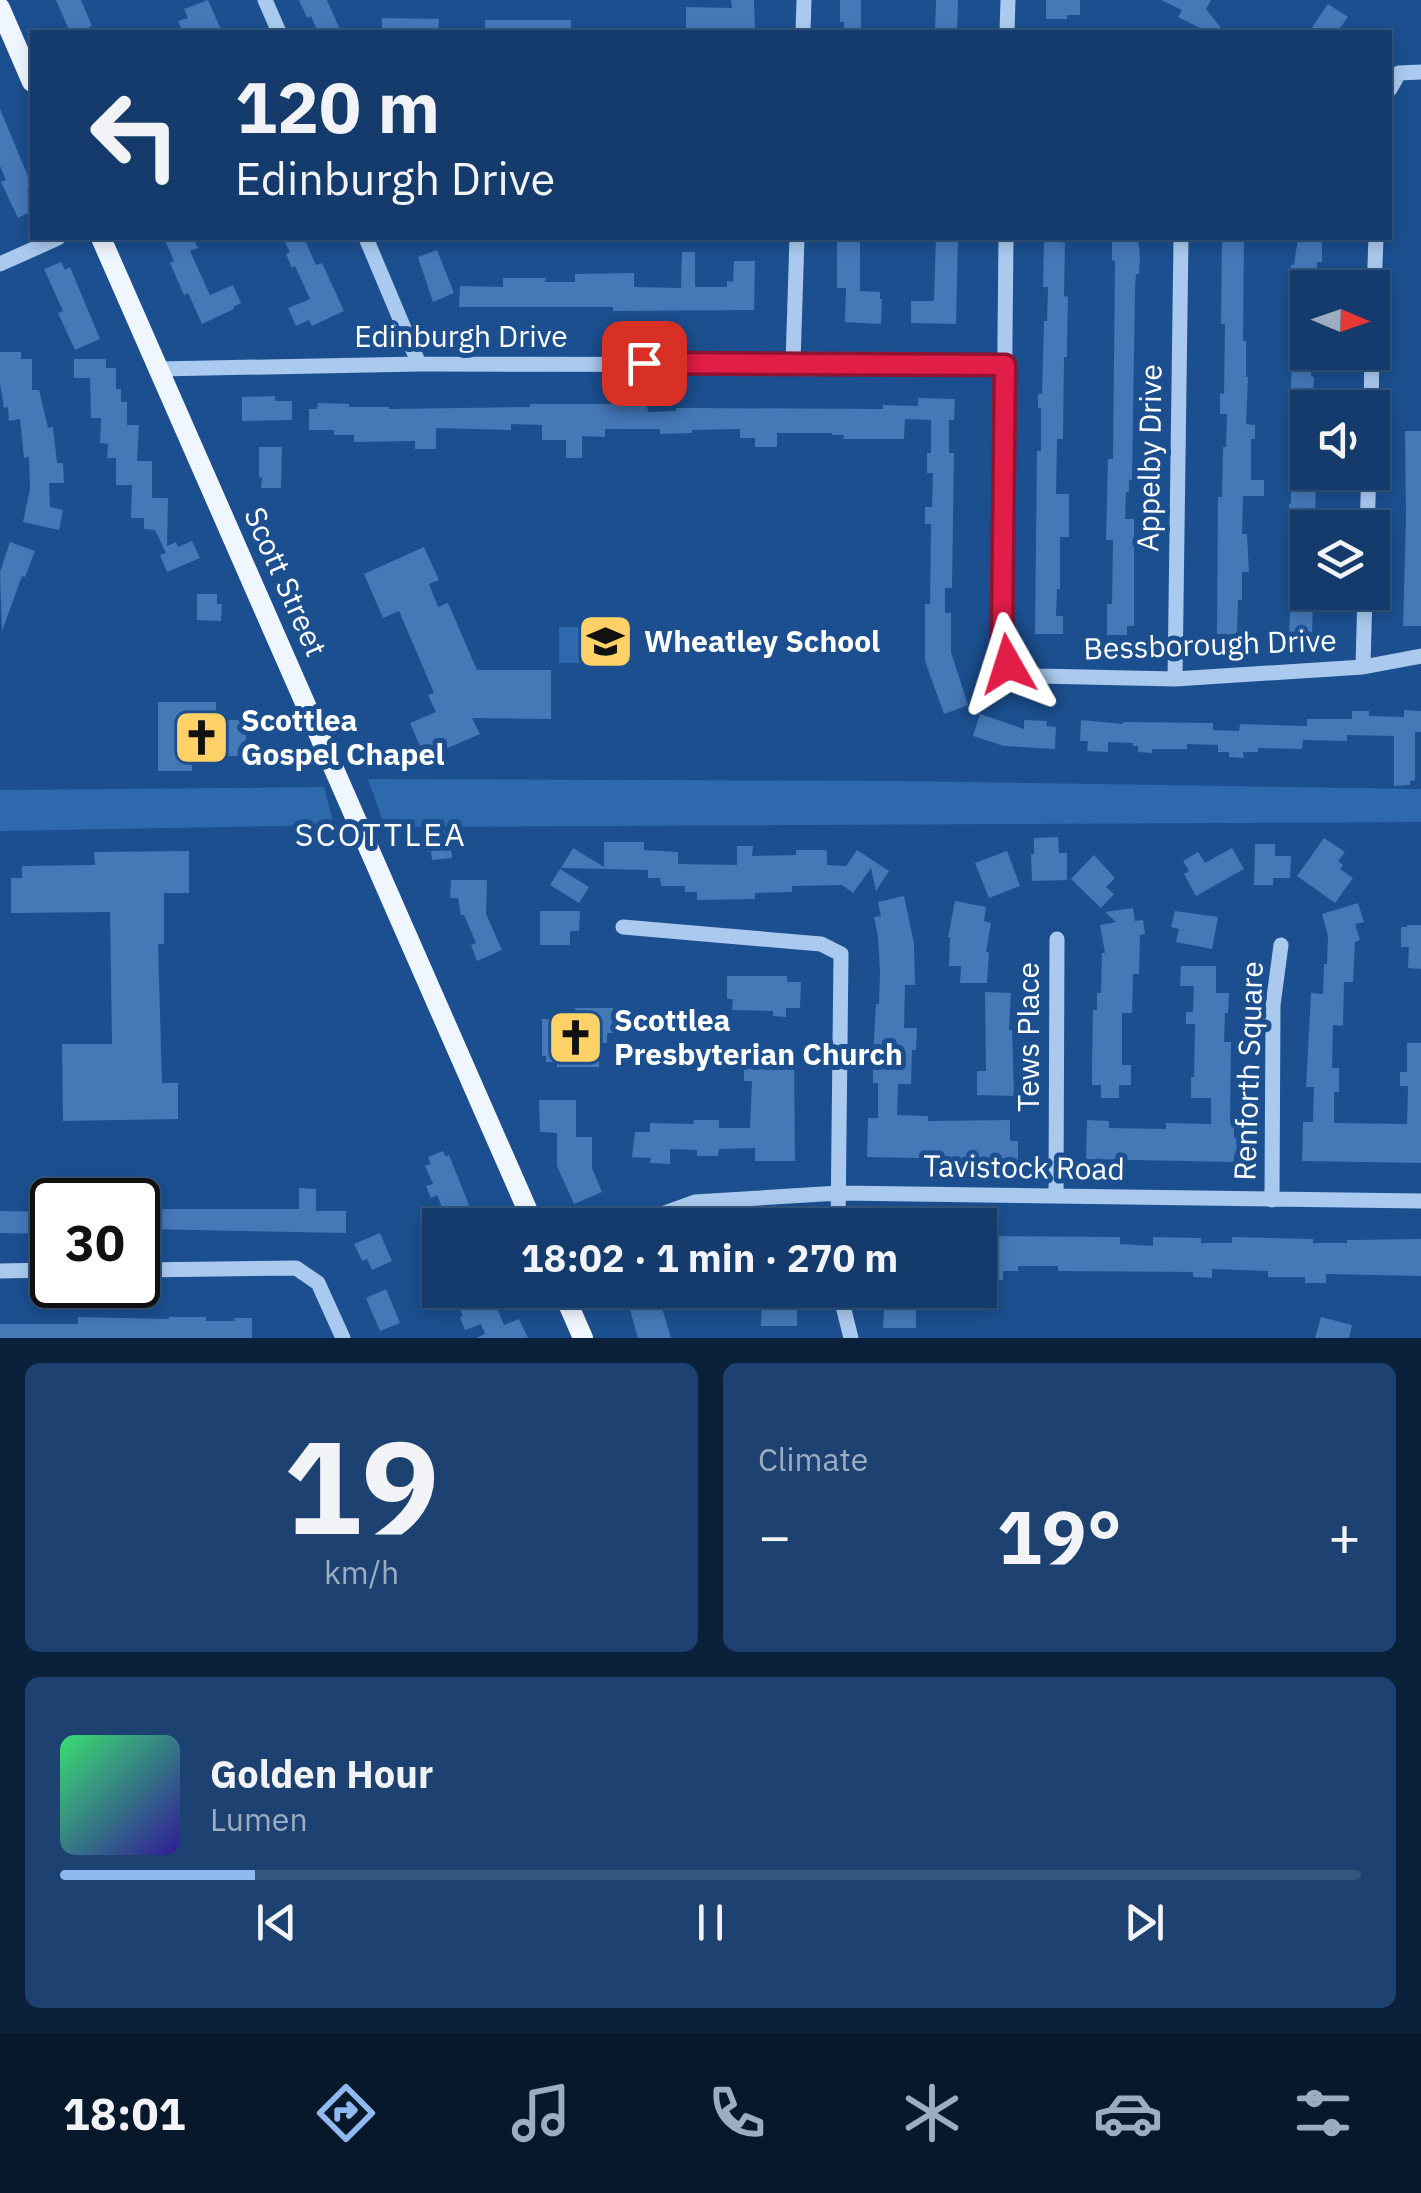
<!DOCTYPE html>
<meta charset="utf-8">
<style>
:root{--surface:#143b6b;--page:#1d4271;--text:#f1f3f6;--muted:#9dadc1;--line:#33557e;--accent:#90b9f0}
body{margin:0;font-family:"IBM Plex Sans",sans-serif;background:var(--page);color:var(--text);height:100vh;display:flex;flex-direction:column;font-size:38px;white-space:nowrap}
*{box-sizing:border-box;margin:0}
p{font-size:32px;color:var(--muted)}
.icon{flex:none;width:55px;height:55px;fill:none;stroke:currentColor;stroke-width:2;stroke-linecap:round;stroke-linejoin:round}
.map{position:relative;height:1338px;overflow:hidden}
.panel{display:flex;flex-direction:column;gap:25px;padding:25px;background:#0b203b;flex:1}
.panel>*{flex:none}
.banner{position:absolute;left:30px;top:30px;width:1362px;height:210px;border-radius:0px;box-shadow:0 5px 15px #0003,0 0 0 2px var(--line);background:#143b6b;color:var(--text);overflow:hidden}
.needle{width:65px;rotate:92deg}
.tools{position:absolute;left:1290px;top:270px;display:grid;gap:20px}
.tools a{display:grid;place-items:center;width:100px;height:100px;border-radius:0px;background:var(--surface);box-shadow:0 5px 15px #0003,0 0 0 2px var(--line);font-size:50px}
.speed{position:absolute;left:30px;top:1178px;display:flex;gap:20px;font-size:50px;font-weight:700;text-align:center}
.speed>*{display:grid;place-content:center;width:130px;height:130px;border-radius:50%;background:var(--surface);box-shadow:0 5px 15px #0003,0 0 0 2px var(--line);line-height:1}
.speed .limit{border:5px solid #111;border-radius:15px;background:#fff;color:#111}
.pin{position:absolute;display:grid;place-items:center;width:85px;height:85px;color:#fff;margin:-42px;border-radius:20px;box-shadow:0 5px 15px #0006}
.me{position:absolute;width:110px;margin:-55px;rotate:354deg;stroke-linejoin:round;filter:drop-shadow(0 0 8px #0008)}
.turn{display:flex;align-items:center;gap:35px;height:210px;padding:0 40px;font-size:45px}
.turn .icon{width:130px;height:130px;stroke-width:2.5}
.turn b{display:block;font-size:70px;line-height:85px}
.big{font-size:75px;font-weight:800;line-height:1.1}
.panel .widget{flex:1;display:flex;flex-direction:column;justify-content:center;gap:15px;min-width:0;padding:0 35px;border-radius:15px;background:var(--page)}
.panel .dial{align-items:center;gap:0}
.dial b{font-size:130px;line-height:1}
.song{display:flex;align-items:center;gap:30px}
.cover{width:120px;height:120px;border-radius:15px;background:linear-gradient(135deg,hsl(140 70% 55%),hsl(250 70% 35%))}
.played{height:10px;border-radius:5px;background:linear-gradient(90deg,var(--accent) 15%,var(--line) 15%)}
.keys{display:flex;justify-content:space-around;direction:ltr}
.heat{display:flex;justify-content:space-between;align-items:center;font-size:55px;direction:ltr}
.panel .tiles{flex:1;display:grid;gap:25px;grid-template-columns:1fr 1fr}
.widget:last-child{grid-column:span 2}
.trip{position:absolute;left:422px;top:1208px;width:575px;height:100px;border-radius:0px;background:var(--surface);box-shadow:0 5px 15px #0003,0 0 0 2px var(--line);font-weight:800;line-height:100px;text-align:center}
.tabs{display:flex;height:160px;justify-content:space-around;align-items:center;background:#08182b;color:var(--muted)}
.tabs .icon{width:70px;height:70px}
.tabs .on{color:var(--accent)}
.tabs b{font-size:45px;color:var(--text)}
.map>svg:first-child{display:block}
.green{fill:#2e69ad}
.building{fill:#4478b7}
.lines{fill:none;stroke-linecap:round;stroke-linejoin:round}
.minor{stroke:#a9c9ee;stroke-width:15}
.major{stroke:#f0f6ff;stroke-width:20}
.route-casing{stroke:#92132f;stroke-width:25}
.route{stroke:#e11d48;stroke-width:18}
.labels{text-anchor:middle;stroke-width:10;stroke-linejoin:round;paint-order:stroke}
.street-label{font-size:30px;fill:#fff;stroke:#1b4f8f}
.poi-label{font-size:30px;font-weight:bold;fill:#fff;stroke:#1b4f8f;text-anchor:start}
.neighbourhood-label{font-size:32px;letter-spacing:2.5px;fill:#fff;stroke:#1b4f8f}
</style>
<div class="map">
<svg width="1421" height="1338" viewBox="0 0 1421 1338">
<rect width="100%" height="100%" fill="#1b4f8f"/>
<path class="green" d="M559,627H591L590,663H559Z
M368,779L900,781L1421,789V822L385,827Z
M324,787L334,825L0,831V790Z"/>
<path class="building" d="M56,0H81L92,26L89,27L92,32H70Z
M208,0L222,32H183L178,21L188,18L184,9Z
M299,0H327L341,32H318L311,16L307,18Z
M731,0H754L755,32H686V7L732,8Z
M840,0H861V32H844V22H840Z
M936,0H958L957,32H935Z
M1046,0H1080V15H1067V19H1046Z
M1161,0H1211L1206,9L1224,32H1208L1178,17L1182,10Z
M1328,4L1348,17L1337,32H1309Z
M382,18L439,19L438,32H382Z
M485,20H571V32H485Z
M0,109L32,186L27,190L32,203V211L18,218L1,182L6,180L0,166Z
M164,238H193L198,248L190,251L210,295L233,285L241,303L233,307L234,309L202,324L188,293L184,295L170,263L174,261Z
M283,238H304L316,265L322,263L344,311L312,326L309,320L296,326L288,308L310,299L295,266L292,268L286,254L290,252Z
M837,238H860V291L880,292V299H882L881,324L845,322L846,288H837Z
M936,238H958L956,324L911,323V301H934Z
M1044,238H1063V243H1065L1064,296L1068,297L1067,344V357H1064L1063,439H1057L1056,494H1069V537H1060V589H1057L1056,616H1063V634H1035L1037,451H1041V408H1038V394H1042L1044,321H1047L1048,287H1043Z
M1112,238H1138L1140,257L1139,274H1136L1135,291L1132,480H1129V492H1126L1125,519H1134V626H1127V635H1107V604H1112L1113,540H1106L1108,459H1113L1115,261L1112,260Z
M1222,238H1244L1243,341H1246V377H1248L1246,424L1255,425V439H1251V480H1264V496H1243L1242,534H1247L1249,572H1242V600H1238L1237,635L1217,634L1218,497H1222L1223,447H1226L1227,414H1220V393L1224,394L1225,324H1221Z
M1298,238H1322V262H1317V279H1310V288H1308V361H1312L1311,376L1314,377L1313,393H1311V401H1308V472H1316L1315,521H1308V592H1312L1313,600L1312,634L1289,633L1294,546H1288L1289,504H1291V489H1294L1295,444H1288L1295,304H1289L1291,265H1294Z
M437,250L454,293L433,302L418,257Z
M682,252H695V287H727V281L733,282L734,261H755L754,310L613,311V307H459L460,286L503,287V278H546L545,282H575V274L634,273V287L681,288Z
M61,262L65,270L70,267L100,339L75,350L58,313L63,311L44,269Z
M0,352H21V359H32V390H39L48,428L53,427L57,463H63L64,483H49L50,507L63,510L59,530L23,522L30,489L29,457L24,458L20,419L9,421L8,407L4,408L0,383Z
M74,359H106V368H116V389H121V402H127V425H139L137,461H152V498H168L167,546L176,542L178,547L192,541L200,558L167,572L160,555L166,553L155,530L144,529V518H131L132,485H116V458H107L108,444L100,443L101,418H91L90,378H74Z
M275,396V401H292V420L242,421V397Z
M918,398L955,399L954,420H949V453H954L952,588H945V613H951V652L968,705L944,714L925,661V604H930L931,524H925V507H932L933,473H927V453H931V420L905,419L904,439H843L844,435H832V433H777V447H755V438H740V429L692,430V433L660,434V429H605V437L582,436V458H566V440H542V425L511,424V430L436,428V449H415V441L354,442V435H334V430H309V409H317L318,403L349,404V407H389V409L530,407V404H606L647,405L648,412L676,411V408H692L883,409V405L918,406Z
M1405,431H1421V626H1403L1406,518Z
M259,447H282L281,488H261L262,478L259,477Z
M10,542L35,551L25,577L22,576L2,631L0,572Z
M424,547L439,580L429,584L438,607L448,603L477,670H551V719L472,718L480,734L425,758L410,723L436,712L428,695L434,693L399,611L383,618L364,574Z
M197,594H217V604H222L221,621L197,620Z
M158,702H216V720H246V756H192V771H158Z
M1404,710L1421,711V732H1415V780L1410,781V785L1394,786V736L1347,735V741L1303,740L1302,749L1258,748V752H1243L1244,758L1229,757V752H1218V745L1187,744V749H1152V753L1138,752V746H1133V743L1108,742V752L1087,751L1088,741H1080L1081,720L1123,724V722L1213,723V730L1239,731L1240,724L1307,726V719H1352V711H1369V716L1404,717Z
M980,714L1024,729V720L1047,721L1046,726L1056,727L1055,749L1004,746L973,736Z
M449,830L452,858L432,860L431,851L427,852L425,839L429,838V832Z
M1058,837L1059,853H1067V880L1032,881L1031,854H1034V838Z
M1324,838L1345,852L1338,861L1343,865L1340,869L1353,878L1335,903L1297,876Z
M604,842H644V850L678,852V864L737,865V846H753L752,856L796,855V850H824L827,851V865L846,866L857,850L889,871L876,891L871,868L853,893L842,885L792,886V892L755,893V899L697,900V892H685V886H661L660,878H648V870L561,868L573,848L604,867Z
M1255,844H1275V856H1291L1290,878H1273V885H1254Z
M1232,848L1244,869L1196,896L1184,874L1189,871L1183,861L1198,852L1205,863Z
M189,851V893H164V944H158L162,1083H178V1119L63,1121L62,1044H112L110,912L11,913V878H22V866L95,865L94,852Z
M1007,851L1020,886L989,898L975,863Z
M1094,855L1115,878L1106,887L1114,894L1101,908L1071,879Z
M560,869L589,887L579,903L550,885Z
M451,880H487L486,914L502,950L477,961L471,945L476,943L464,915H461L458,898H450Z
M904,896L914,944L915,985H905L904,1028H917L916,1050H912L911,1084H898L897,1115L928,1116V1121L1010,1120V1141H1018V1160L867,1157L868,1118H878V1083H873V1057L876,1004H879L880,971L878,937L874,917L881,916L878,902Z
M955,901L986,907L984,921L991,923L986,952H989L987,983H960L961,966H949L950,937H948Z
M1358,903L1364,922L1355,924L1360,940L1355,942L1353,982H1344L1343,1026L1333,1025L1332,1068H1339V1092H1334V1123L1407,1124L1408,1086H1400V1072H1407V1043H1421V1163L1302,1161L1303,1122H1313L1314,1087H1306L1311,993L1323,994L1324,964H1327L1328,936L1322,914Z
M1133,908L1135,921L1143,920L1145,934L1140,935L1139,974H1133L1132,1013H1122V1065H1131V1085H1119V1098H1101V1085H1092V1065L1093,1010H1097V993H1101L1102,953H1105L1100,925L1116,922L1105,912Z
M540,911H580L579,931H570V945H540Z
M1175,911L1218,917L1212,949L1176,942L1179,929L1171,927Z
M1407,925H1421V969L1408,968L1409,947H1401V927H1407Z
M1181,966H1216V993H1229L1228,1013H1225L1224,1042H1231L1230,1118H1234V1138H1237V1154H1234V1162L1086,1159L1087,1120L1109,1121V1128L1166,1129V1123L1211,1124V1098H1191V1077H1194L1195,1024H1186V1012H1193L1194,986H1180Z
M727,976H787V982H801L800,1008H786V1017L773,1016V1011L732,1010L733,999H727Z
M985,992L1011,993L1009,1030H1012L1014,1096L977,1095V1071H986Z
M575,1008H613V1033H607V1043H599V1067H557V1062H546V1056H542V1019H562V1011H576Z
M750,1045L789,1046V1061H794L795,1161H755V1148L719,1149L718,1156H697V1150L670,1149V1164L650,1163L651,1158L632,1157L635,1132H650V1123L693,1124L694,1120H719V1128H750L752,1081H744V1063H749Z
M539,1100H576V1137H592V1168L602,1192L574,1204L557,1166V1133L540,1132Z
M443,1151L446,1157L449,1155L477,1225H449L437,1195L431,1198L426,1186L433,1184L425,1166L431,1164L428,1157Z
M299,1188L316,1189V1211H346V1233L144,1229V1209H299Z
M0,1211L52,1212V1234L0,1233Z
M380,1233L392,1261L372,1270L367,1259L362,1261L354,1244Z
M982,1236L1120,1237V1244L1153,1246V1237L1201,1238V1243H1232V1237L1313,1239V1243H1347V1240L1421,1239V1276L1326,1274V1283H1305V1277H1268V1271L1212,1269V1278L1193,1277V1272L1058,1271V1266H1018V1271H1003V1280H988V1255H982Z
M386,1289L400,1323L380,1331L366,1298Z
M477,1290H520L494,1301L504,1325L519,1319L528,1338H476L485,1334L481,1324L465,1330L460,1317L463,1316L455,1299Z
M885,1295H901V1302H916V1328H883Z
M659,1298L671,1338H638L629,1306Z
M762,1300H794V1310H797V1326H761Z
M78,1317L169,1319V1317H206V1321H235L234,1318H252V1338H0V1324H78Z
M1321,1317L1352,1325L1349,1338H1315Z"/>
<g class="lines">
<path class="minor" d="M265,0L279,32
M803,32L804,0
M1007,32L1008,0
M1390,89L1399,73L1421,72
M366,238L419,364
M1006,238L1002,635L1008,665L1039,676L1175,679L1363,667L1421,656
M0,264L58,238
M1372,343L1376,238
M793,363L797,238
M158,369L419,364L1005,365
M1371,408L1372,352
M1367,528L1369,472
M1363,667L1365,592
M1175,679L1181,238
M623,927L821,944L841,954L838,1225
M1056,1195L1057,939
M1272,1200L1273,1005L1281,945
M631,1225L695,1202L839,1193L1421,1201
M138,1270L296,1268L318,1283L343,1338
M0,1271L52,1270
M839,1290L851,1338"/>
<path class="major" d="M0,8L32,82
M101,238L534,1225
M562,1290L583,1338"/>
</g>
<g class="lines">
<defs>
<path id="route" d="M644,363L1005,365L1002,635L1008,664"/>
</defs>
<use href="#route" class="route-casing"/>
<use href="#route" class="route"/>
</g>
<defs>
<symbol id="school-square" viewBox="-11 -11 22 22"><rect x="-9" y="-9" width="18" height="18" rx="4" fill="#ffd166" stroke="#1b4f8f"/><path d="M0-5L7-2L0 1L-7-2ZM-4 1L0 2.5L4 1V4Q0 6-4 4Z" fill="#111"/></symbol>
<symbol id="church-square" viewBox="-11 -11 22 22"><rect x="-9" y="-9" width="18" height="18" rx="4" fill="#ffd166" stroke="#1b4f8f"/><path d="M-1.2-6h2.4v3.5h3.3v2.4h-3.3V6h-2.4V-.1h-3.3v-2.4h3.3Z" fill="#111"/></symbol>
</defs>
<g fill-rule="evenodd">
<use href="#school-square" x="574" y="610" width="63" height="63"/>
<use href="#church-square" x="170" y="706" width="63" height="63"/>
<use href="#church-square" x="544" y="1006" width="63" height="63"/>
</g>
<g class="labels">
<g class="street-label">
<text x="461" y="347">Edinburgh Drive</text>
<text transform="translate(1150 458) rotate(-89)" y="10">Appelby Drive</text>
<text transform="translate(285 582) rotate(66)" y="10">Scott Street</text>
<text transform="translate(1210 645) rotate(-2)" y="10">Bessborough Drive</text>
<text transform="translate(1029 1037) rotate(-90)" y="10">Tews Place</text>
<text transform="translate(1249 1071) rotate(-88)" y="10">Renforth Square</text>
<text transform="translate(1024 1168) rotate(1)" y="10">Tavistock Road</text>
</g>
<g class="poi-label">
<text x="644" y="652">Wheatley School</text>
<text x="241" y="731">Scottlea<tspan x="241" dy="34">Gospel Chapel</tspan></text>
<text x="614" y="1031">Scottlea<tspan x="614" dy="34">Presbyterian Church</tspan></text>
</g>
<g class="neighbourhood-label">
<text x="381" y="846">SCOTTLEA</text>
</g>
</g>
</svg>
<div class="tools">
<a><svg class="needle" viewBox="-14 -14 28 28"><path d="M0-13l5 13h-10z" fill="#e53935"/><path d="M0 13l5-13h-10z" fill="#9dadc1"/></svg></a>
<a><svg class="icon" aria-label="sound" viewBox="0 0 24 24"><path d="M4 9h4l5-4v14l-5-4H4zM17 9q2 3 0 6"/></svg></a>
<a><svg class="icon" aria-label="layers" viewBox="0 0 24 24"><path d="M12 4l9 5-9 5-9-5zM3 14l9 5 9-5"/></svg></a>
</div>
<div class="speed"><div class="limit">30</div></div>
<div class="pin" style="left:644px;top:363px;background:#d93025"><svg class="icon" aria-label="arrive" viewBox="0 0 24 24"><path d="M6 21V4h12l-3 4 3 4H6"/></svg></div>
<svg class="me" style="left:1008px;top:664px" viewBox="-20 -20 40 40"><path d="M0-17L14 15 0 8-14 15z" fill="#e11d48" stroke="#fff" stroke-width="4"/></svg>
<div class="trip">18:02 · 1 min · 270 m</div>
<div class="banner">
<div class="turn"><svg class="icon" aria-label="left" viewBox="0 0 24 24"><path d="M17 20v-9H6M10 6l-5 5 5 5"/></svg><div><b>120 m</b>Edinburgh Drive</div></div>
</div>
</div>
<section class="panel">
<div class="tiles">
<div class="widget dial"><b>19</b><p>km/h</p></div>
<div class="widget"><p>Climate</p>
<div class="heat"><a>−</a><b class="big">19°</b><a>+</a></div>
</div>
<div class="widget">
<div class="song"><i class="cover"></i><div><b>Golden Hour</b><p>Lumen</p></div></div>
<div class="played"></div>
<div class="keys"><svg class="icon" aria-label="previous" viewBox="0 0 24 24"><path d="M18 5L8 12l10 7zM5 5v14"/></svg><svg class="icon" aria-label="pause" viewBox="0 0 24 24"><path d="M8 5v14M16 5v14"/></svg><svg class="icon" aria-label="next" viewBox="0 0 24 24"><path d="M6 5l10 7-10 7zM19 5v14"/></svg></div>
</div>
</div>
</section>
<nav class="tabs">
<b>18:01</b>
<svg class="icon on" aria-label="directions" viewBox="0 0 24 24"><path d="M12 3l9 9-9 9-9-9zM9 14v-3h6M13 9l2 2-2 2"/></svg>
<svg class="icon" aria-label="music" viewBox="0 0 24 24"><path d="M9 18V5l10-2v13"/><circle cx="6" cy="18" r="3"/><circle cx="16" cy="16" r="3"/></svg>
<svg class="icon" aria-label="phone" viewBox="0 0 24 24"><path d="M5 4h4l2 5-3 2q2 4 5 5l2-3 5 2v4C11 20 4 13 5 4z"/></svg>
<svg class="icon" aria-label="climate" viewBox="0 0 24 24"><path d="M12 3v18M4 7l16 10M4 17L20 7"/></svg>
<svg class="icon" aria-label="car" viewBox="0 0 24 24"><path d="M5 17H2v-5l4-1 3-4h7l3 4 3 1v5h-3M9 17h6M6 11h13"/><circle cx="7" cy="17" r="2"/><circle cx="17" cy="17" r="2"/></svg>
<svg class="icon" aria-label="filters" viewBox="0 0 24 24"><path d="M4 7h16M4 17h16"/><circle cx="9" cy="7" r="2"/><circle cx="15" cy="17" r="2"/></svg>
</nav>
